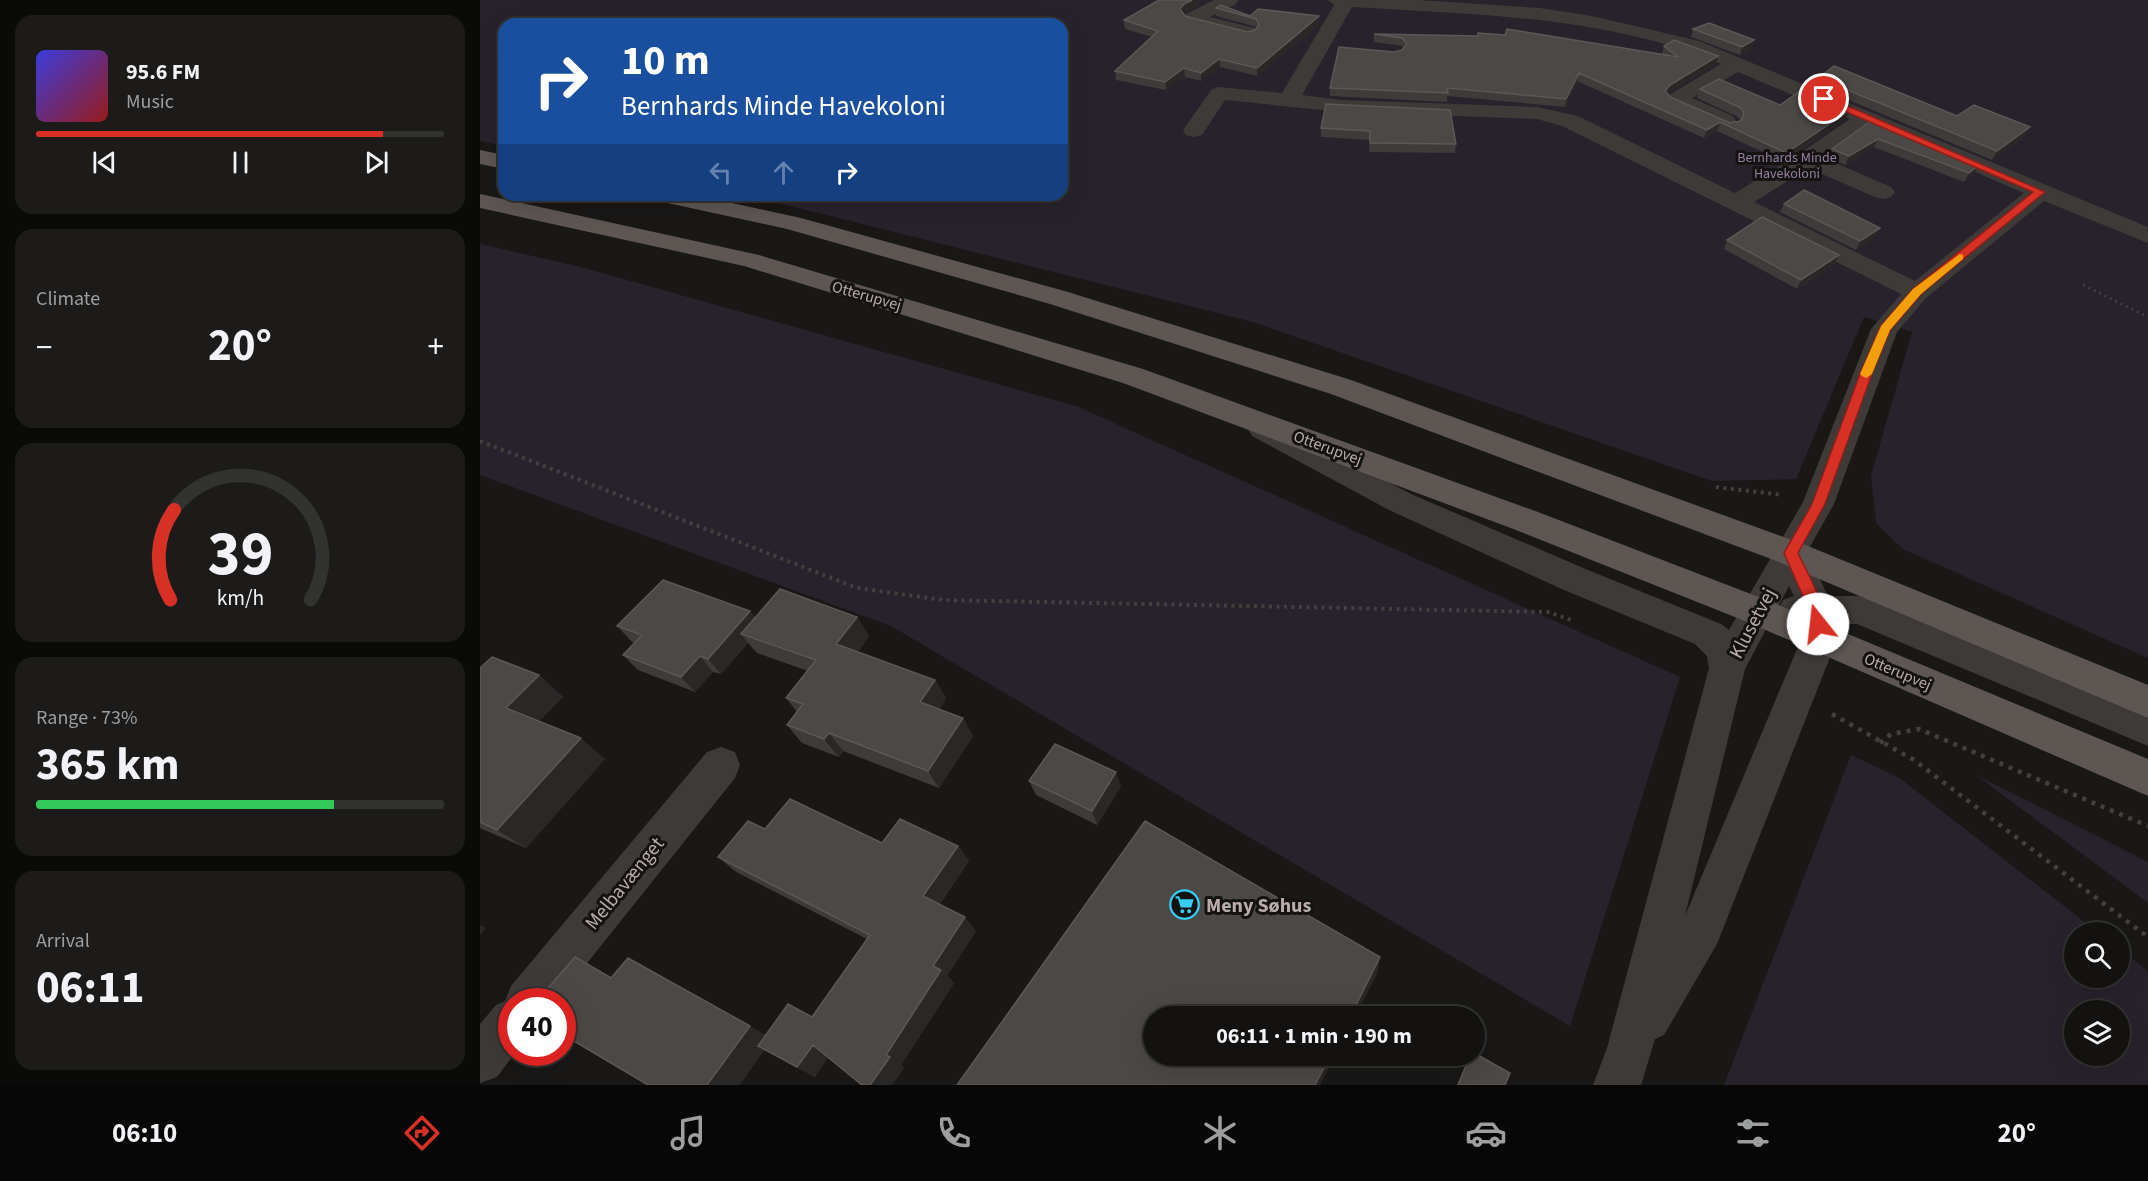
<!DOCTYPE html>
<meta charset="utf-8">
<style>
:root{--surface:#131211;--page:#1c1b1a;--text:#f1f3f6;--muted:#9d9e9f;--line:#323231;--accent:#d93025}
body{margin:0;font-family:"Source Sans 3",sans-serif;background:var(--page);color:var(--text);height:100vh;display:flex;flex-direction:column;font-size:22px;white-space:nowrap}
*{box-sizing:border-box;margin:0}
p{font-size:20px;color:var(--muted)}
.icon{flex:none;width:33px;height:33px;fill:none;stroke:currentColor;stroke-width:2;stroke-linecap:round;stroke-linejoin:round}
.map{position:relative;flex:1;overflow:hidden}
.sheet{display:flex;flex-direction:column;gap:15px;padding:15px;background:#0a0a09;width:480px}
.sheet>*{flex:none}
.banner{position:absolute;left:18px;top:18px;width:570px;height:183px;border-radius:18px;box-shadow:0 6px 24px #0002,0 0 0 2px var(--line);background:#1a4fa0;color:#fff;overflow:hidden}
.fabs{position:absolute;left:1584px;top:922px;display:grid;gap:12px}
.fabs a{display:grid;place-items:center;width:66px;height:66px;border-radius:50%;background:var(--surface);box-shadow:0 6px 24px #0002,0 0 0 2px var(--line);font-size:30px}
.speed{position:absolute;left:18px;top:988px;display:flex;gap:12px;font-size:30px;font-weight:700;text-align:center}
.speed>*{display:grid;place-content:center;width:78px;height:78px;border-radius:50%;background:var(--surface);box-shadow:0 6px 24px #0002,0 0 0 2px var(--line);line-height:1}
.speed .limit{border:9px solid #d22;background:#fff;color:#111}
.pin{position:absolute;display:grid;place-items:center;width:51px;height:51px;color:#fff;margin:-26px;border:3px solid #fff;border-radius:50%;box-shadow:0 2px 6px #0007}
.me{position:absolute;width:66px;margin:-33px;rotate:344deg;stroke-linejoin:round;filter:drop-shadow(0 0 4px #0008)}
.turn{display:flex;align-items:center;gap:21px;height:126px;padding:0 24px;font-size:27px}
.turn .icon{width:78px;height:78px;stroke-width:2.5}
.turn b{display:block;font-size:42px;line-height:51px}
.lanes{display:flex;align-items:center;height:57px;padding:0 24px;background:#0003;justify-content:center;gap:30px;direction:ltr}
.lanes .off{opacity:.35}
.big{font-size:45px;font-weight:700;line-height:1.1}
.sheet .card{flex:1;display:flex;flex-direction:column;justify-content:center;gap:9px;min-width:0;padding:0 21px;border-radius:18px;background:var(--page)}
.sheet .dial{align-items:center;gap:0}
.dial svg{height:156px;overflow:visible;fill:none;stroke:var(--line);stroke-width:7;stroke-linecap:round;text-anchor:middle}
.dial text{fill:var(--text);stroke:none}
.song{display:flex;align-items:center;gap:18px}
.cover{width:72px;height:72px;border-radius:9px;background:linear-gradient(135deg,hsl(240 70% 55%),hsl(0 70% 35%))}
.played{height:6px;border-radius:3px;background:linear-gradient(90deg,var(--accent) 85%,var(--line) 85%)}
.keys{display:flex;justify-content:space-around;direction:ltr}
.heat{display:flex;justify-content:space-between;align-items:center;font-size:33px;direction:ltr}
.charge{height:9px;border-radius:4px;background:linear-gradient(90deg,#34c759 73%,var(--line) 0)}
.trip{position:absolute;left:663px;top:1006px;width:342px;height:60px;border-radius:30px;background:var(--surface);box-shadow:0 6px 24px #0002,0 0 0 2px var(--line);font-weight:700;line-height:60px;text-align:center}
.tab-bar{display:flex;height:96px;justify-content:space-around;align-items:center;background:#080707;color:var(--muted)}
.tab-bar .icon{width:42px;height:42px}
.tab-bar .selected{color:var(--accent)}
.tab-bar b{font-size:27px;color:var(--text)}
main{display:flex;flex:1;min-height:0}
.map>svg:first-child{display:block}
.green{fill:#28222c;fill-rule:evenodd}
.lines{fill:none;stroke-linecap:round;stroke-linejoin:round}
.path-far2{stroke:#453f3e;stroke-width:3;stroke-dasharray:2 4;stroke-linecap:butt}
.path-far1{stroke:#453f3e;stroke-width:4;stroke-dasharray:3 4.5;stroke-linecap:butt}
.path{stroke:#453f3e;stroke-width:4.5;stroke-dasharray:4 6;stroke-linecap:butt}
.minor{fill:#3e3a38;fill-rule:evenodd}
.major{fill:#5d5653;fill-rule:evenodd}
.wall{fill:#3e3b3a}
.shaded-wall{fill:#2a2827}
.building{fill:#4b4846;stroke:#5d5756;stroke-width:1.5}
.route{fill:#d93025;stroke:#8d1f18;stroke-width:1.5}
.slow{fill:#f59e0b}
.labels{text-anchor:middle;stroke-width:6;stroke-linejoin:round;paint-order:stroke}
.far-park-label{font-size:14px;fill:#957fa4;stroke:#141312}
.street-label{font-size:16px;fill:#b9aca9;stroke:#141312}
.near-street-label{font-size:20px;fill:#b9aca9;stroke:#141312}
.near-poi-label{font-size:20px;font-weight:bold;fill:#b9aca9;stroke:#141312;text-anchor:start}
</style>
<main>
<section class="sheet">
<div class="card">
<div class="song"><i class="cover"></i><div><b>95.6 FM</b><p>Music</p></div></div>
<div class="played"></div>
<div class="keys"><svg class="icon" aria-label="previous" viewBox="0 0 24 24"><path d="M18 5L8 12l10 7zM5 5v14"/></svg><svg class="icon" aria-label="pause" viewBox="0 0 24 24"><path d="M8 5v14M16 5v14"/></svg><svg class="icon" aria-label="next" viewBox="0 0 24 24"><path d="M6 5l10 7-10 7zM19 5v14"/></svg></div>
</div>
<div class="card"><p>Climate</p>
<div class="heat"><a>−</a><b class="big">20°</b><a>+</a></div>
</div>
<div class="card dial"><svg viewBox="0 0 100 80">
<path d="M14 69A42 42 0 1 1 86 69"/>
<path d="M14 69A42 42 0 0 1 16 23" stroke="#d93025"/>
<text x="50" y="56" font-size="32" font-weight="700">39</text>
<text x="50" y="72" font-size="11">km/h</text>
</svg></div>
<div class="card"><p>Range · 73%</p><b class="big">365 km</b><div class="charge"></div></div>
<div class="card"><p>Arrival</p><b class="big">06:11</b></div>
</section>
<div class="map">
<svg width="1668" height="1085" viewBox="0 0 1668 1085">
<rect width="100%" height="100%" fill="#191817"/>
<path class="green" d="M0,0H1668V658L1423,549L1396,523L1391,476L1432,332L1384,317L1316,479L1232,481L773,322L267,195H582V24H24V146L0,141Z
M0,244L101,267L596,406L1200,677L1090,1026L411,626L0,475Z
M1371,755L1418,777L1619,933H1594V978H1640V949L1668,971V1085H1244ZM1594,1011H1640V1056H1594Z
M1496,775L1668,862V903L1663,899Z"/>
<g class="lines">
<path class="path-far2" d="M1603,285L1668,317"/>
<path class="path-far1" d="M0,441L377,588L463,600L1068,612L1091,620
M1236,487L1303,495"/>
<path class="path" d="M1352,714L1434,760L1668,937
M1400,743L1411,734L1439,729L1668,826"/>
<path class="minor" d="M734,0H758L756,4L730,17L775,28L778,32L775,36L768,38L706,22L703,18L706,14Z
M848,0H938L1060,8L1112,16L1219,41L1668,227V243L1564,201L1446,298L1417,332L1354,504L1327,552L1348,596H1379L1391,600L1668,712V746L1377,624H1356L1358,637L1237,944L1184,1035L1175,1039L1161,1085H1113L1127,1048L1229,668L1227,656L1215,644L1084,590L909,510L772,436L768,429L772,422L783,418L794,422L931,494L1108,570L1241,624L1249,630L1323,502L1391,329L1421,294L1082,126L1057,119L861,112L745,100L722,135L714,137L706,135L703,130L732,89L739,87L802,93L854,5ZM872,7C995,15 1125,15 1241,64L1189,95L1185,99L1189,103L1245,128L1253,126L1256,121L1253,116L1212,98L1258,72L1370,119L1319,154L1255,193L1098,116L1057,107L861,100L822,95ZM1388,126L1544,193L1435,281L1274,202L1328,168L1395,197L1403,199L1411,197L1415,192L1411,187L1344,158ZM1309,586L1314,596L1303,600L1298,610L1303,620L1321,624L1322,637L1205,916L1265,669Z
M241,747L255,752L260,765L255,778L76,1002H32V1053H35L17,1077L0,1083V1024L16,1005L25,1001L31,986L227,752Z"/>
<path class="major" d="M0,150L24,155V169L0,164Z
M0,194L279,255L663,369L1058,512L1289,601L1668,759V796L1265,621L1036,530L643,383L264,266L0,208Z
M170,195H215L321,218L588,292L871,380L1323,544L1668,685V718L1299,562L851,394L570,304L307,229L174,200Z"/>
</g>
<path class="wall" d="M719,5L705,12L703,14L705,16L767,32L775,30L777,28V27L736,16V8L770,16L839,25L777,76L740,67L721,81L705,77L686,90L636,80L635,71L672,37L645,29L644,20Z
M1213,29L1271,49L1260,55L1211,37Z
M894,34L1182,54L1184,46L1236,64L1188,93L1190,97L1250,123L1260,121L1258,117L1217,98L1220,89L1300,105L1369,111L1365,119L1303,161L1237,131L1224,138L1097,81L1085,107L967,96V102L850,96V88L922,50L923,48L922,46L894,42Z
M1338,78L1477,116L1550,127L1545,136L1512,160L1335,86Z
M846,104L976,144L975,153L889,152L890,140L841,137V128Z
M1392,120L1494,174L1484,182L1394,147L1365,165L1349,158L1352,149Z
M1304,204L1396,236L1376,250L1300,212Z
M1247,240L1355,264L1317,289L1244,249Z
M270,611L275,618L377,617L389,636L378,652L455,680L466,698L459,709L483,718L493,736L459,788L363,751L359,757L322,743L307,725L317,712L306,698L328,671L277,653L268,643L241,674L233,672L215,692L158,670L143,655L155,643L152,642L137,626Z
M0,668L59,675L83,697L59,721L125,759L46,848L0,828Z
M549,781L641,786L617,825L556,795Z
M285,829L402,843L478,846L489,861L460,904L496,931L467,976L474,983L421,1065L424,1068L412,1085H382L348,1057L335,1077L285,1050L131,977L286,1035L332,1017L387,939L256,872L238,857Z
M990,1056H994L1025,1085H977Z"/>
<path class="shaded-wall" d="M712,0H719V5L705,12L701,17L700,9L704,4Z
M839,16V25L777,76V68Z
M1274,40L1271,49L1260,55L1262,47Z
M1238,56L1236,64L1188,93L1185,91L1190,85Z
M739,59L740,67L721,81V73Z
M704,68L705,77L686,90L685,82Z
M1099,73L1097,81L1085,107L1086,99Z
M1369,111L1365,119L1303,161L1306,153Z
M1240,122L1237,131L1224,138L1227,130Z
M1550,127L1545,136L1512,160L1517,151Z
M1398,139L1394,147L1365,165L1369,156Z
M1499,165L1494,174L1484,182L1489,173Z
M1400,228L1396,236L1376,250L1380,241Z
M1359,255L1355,264L1317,289L1321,280Z
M270,611L282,627L261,634L268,643L241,674L228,659Z
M377,617L389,636L369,664L356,644Z
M220,656L233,672L215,692L201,677Z
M59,675L83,697L52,729L26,708Z
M455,680L466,698L451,720L440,702Z
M483,718L493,736L459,788L448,771Z
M349,733L363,751L359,757L344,739Z
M101,738L125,759L46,848L17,830Z
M636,772L641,786L617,825L612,811Z
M478,846L489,861L456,910L443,896Z
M485,917L496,931L467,976L474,983L421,1065L424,1068L412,1085H390L453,966Z
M0,925L6,928L0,935Z
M95,957L123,972L158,993L131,978Z
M900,957L898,972L875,1017H870Z
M270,1026L292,1039L260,1085H227Z
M333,1045L350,1055L335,1077L317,1067Z
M850,1056H855L840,1085H835Z"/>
<path class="building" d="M679,0H712L704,4L700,9L705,16L767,32L775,30L779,25L776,19L736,8L741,5L770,16L778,9L839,16L777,68L739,59L721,73L704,68L685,82L635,71L678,31L644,20Z
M1229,23L1274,40L1262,47L1213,29Z
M1027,29L1198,57L1184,46L1194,40L1238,56L1190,85L1185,91L1190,97L1250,123L1261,121L1264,113L1261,108L1220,89L1239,79L1300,105L1320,91L1369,111L1306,153L1240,122L1227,130L1099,73L1086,99L967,88L968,93L850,88L859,47L914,52L922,50L927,44L922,38L894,34L998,36V33L1025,35Z
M1354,66L1477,116L1494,105L1550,127L1517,151L1338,78Z
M846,104L970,110L976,144L890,143V131L841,128Z
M1392,120L1499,165L1489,173L1398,139L1369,156L1352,149Z
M1324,190L1400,228L1380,241L1304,204Z
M1282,217L1359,255L1321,280L1247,240Z
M183,580L270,611L228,659L220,656L201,677L143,655L162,635L137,626Z
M300,589L377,617L356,644L455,680L440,702L483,718L448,771L349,733L344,739L307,725L323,704L306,698L336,660L261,634Z
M12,657L59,675L26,708L101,738L17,830L0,822V668Z
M575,744L636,772L612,811L549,781Z
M310,799L402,843L420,819L478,846L443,896L485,917L453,966L461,970L406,1055L410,1057L390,1085H382L333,1045L317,1067L278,1046L308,1004L332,1017L390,935L238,857L268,821L285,829Z
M665,821L900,957L870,1017H674V1056H850L835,1085H477Z
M95,957L131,978L148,958L270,1026L227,1085H168L82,1034L88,1027L82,1024V1002H56Z
M994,1053L1030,1073L1025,1085H978L990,1056H994Z"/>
<path class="route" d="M1341,97H1347L1565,192L1441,294L1410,330L1393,371L1345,504L1318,553C1325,569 1351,613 1343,628H1333L1329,610L1304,553L1332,504L1381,371L1401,326L1433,289L1553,192L1341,101Z"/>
<path class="slow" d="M1480,254L1483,255V259L1441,294L1410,330L1392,374L1386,378L1382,376L1380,374L1401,326L1433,289Z"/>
<defs>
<symbol id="supermarket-ring" viewBox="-11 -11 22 22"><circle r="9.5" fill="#141312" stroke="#33cff4" stroke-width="1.5"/><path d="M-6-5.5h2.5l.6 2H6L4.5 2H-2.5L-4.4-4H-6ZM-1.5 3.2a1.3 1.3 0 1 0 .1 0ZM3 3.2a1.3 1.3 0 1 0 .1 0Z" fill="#33cff4"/></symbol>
</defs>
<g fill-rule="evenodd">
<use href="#supermarket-ring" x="688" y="888" width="33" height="33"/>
</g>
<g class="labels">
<g class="far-park-label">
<text x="1307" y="162">Bernhards Minde<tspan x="1307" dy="16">Havekoloni</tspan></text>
</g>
<g class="street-label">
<text transform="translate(387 295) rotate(16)" y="6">Otterupvej</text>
<text transform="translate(848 447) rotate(20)" y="6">Otterupvej</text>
<text transform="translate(1418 671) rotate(23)" y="6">Otterupvej</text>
</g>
<g class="near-street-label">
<text transform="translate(1272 623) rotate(-62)" y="7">Klusetvej</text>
<text transform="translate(144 883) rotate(-51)" y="7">Melbavænget</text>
</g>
<g class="near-poi-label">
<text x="726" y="912">Meny Søhus</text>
</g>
</g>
</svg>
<div class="fabs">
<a><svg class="icon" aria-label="search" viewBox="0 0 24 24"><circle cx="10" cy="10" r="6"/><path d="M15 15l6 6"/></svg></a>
<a><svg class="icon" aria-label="layers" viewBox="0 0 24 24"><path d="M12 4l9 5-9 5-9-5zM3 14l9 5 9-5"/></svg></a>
</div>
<div class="speed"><div class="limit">40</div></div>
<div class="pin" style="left:1344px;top:99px;background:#d93025"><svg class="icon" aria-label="arrive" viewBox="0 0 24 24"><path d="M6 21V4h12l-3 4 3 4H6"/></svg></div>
<svg class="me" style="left:1338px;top:624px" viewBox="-20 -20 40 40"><circle r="19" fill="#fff"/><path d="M0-13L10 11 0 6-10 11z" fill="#d93025"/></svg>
<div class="trip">06:11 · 1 min · 190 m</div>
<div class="banner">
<div class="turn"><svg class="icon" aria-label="right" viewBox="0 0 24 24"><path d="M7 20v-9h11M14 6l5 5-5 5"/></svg><div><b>10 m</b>Bernhards Minde Havekoloni</div></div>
<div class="lanes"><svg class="icon off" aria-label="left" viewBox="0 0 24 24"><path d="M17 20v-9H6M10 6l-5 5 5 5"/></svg><svg class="icon off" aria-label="ahead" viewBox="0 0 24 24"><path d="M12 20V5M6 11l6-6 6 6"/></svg><svg class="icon" aria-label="right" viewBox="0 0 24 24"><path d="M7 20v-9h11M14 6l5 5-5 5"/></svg></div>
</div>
</div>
</main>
<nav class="tab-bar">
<b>06:10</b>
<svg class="icon selected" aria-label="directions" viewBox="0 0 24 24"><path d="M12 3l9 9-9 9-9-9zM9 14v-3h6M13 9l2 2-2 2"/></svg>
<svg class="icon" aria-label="music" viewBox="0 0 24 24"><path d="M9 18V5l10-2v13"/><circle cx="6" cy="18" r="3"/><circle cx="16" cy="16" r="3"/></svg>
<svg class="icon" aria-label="phone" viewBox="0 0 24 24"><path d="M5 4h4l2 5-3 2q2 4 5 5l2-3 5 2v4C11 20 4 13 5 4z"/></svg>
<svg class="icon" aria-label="climate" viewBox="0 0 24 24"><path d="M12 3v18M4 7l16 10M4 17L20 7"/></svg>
<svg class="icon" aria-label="car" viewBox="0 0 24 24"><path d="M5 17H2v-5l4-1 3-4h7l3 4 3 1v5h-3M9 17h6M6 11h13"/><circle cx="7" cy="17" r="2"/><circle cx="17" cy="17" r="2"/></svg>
<svg class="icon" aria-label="filters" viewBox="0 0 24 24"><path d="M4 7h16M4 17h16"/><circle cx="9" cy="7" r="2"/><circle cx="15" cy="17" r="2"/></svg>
<b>20°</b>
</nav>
